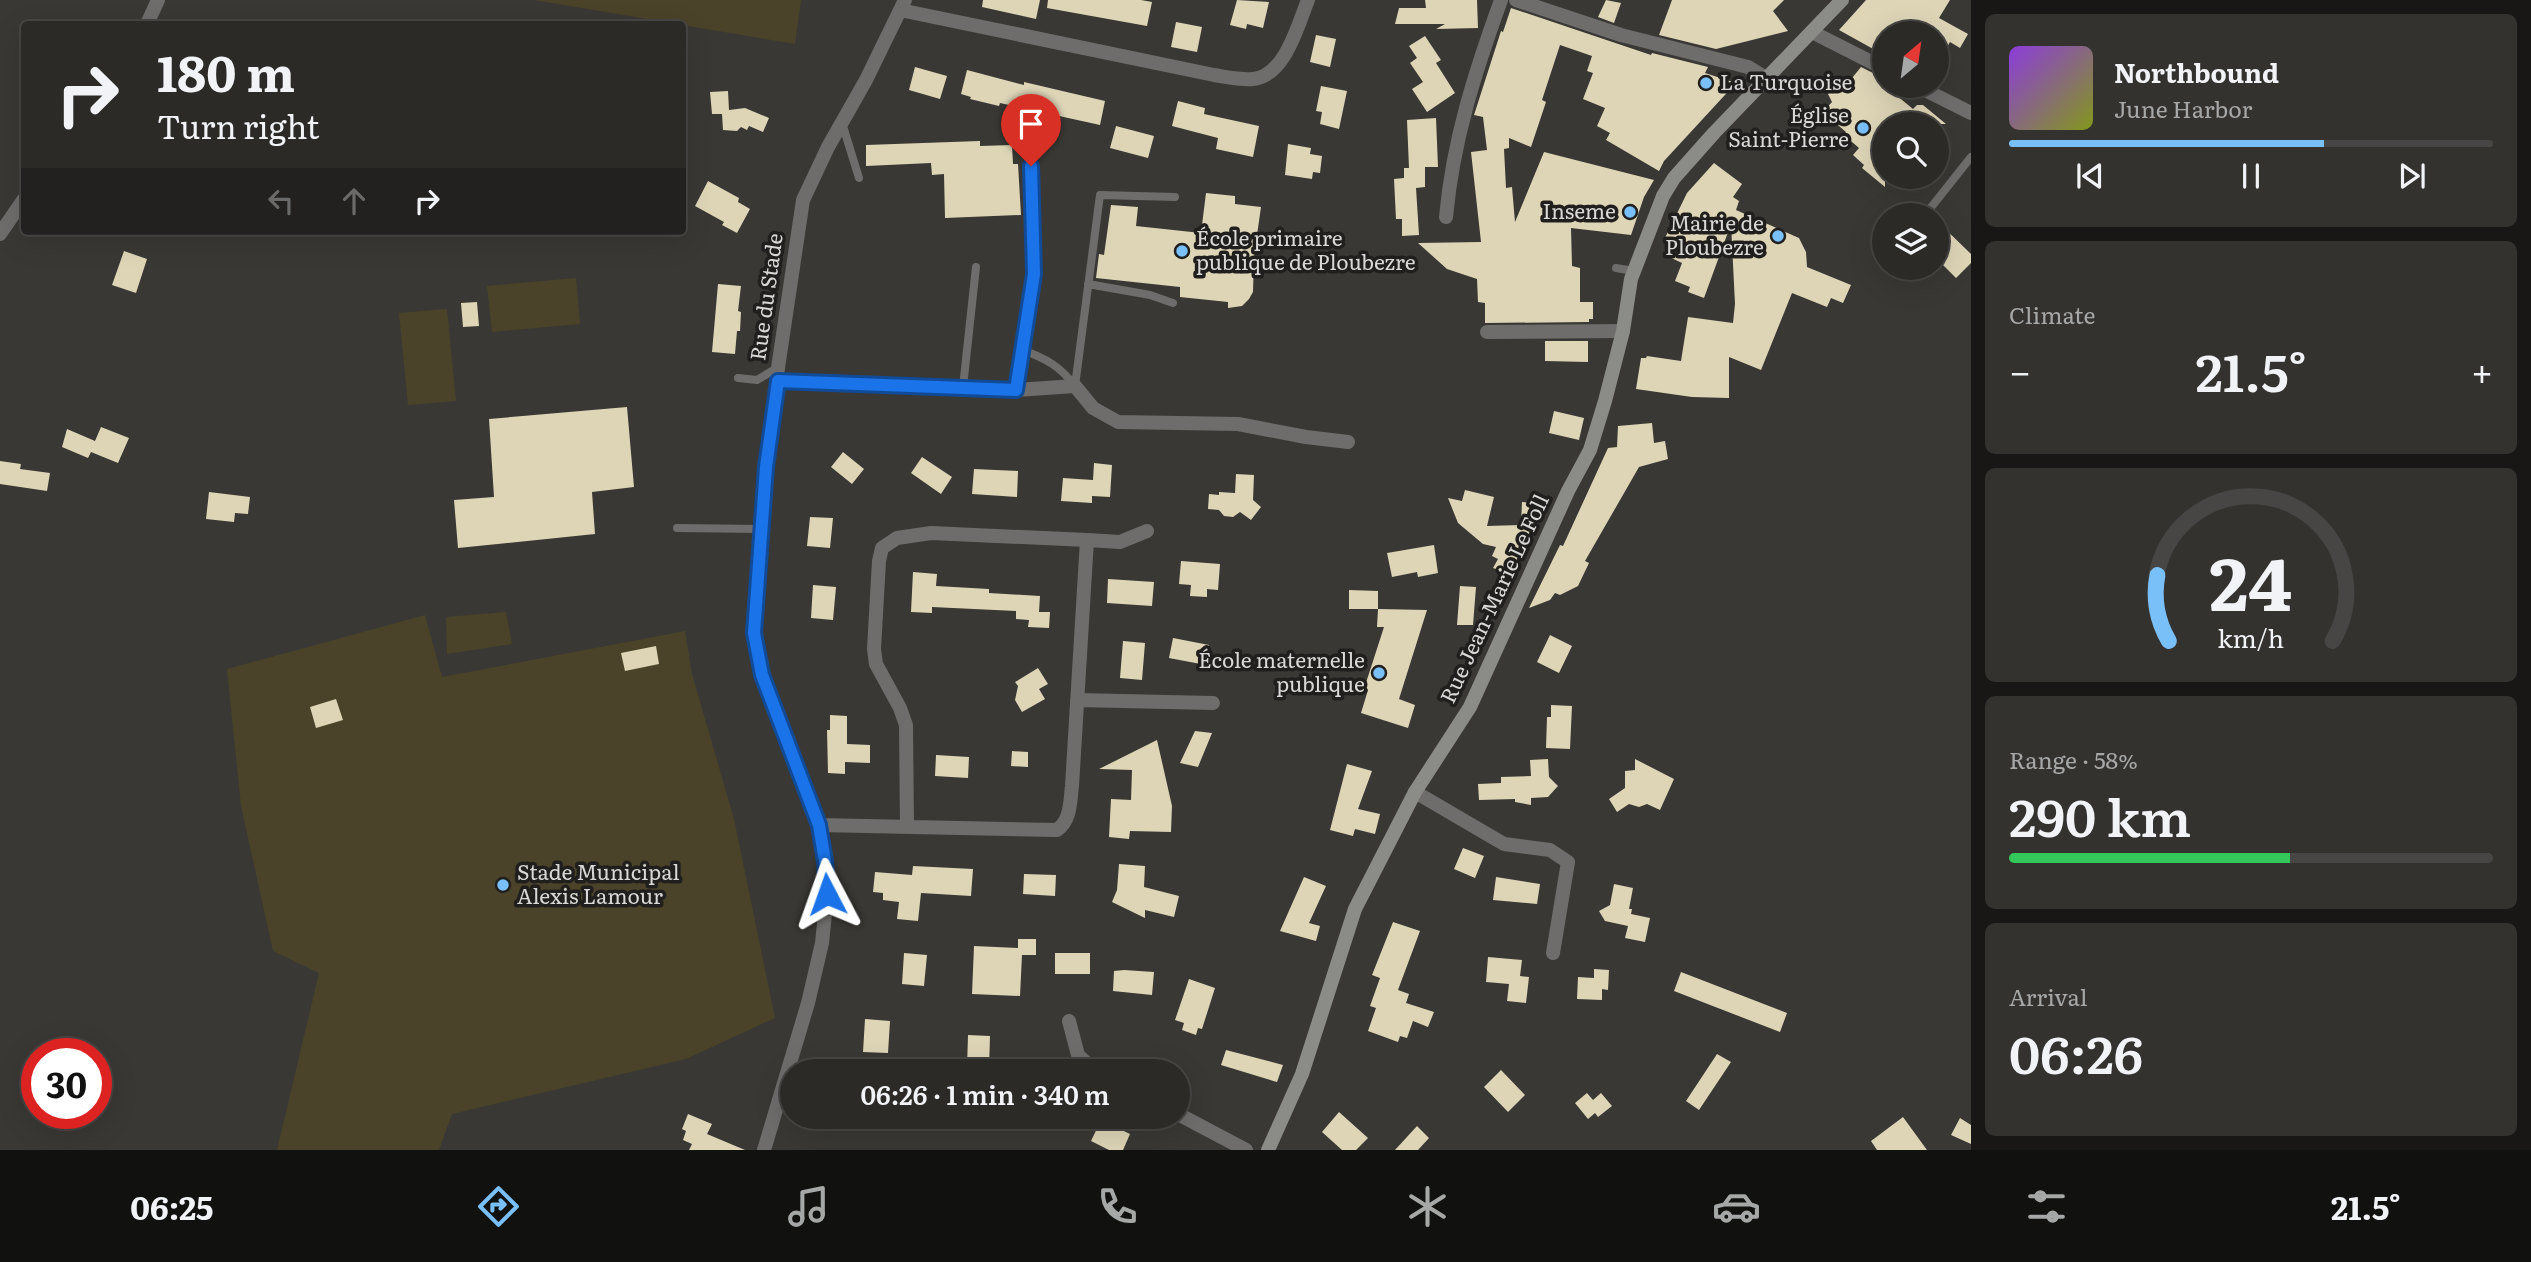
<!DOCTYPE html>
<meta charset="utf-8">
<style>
:root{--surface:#2b2a27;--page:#33322f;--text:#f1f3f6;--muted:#a6a7a7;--line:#474644;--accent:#79bff8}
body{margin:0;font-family:Literata,serif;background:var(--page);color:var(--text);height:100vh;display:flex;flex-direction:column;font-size:26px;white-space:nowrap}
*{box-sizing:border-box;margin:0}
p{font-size:23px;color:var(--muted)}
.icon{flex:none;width:38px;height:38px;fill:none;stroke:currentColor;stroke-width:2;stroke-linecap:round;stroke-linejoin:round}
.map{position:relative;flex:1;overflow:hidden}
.details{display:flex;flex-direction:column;gap:14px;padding:14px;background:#181715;width:560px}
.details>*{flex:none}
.banner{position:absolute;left:21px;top:21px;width:665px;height:214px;border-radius:7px;box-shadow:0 7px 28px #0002,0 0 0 2px var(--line);background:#2b2a27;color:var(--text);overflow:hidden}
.needle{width:46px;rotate:29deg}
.fabs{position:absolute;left:1872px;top:21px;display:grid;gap:14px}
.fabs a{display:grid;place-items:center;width:77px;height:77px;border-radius:50%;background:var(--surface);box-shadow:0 7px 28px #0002,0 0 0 2px var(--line);font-size:35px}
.speed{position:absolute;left:21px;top:1038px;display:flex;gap:14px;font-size:35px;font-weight:700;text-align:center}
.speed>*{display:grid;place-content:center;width:91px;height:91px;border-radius:50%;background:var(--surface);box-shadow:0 7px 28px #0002,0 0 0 2px var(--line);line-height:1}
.speed .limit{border:10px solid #d22;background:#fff;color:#111}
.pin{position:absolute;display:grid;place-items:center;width:60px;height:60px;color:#fff;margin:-72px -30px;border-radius:50% 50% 50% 0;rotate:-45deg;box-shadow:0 0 7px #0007}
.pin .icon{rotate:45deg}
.me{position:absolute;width:77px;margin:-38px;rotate:356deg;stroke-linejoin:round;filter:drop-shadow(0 0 5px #0008)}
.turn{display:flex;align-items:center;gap:24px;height:147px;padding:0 21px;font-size:32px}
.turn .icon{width:91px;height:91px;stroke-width:2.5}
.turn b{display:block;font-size:49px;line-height:60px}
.lanes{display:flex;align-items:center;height:66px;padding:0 21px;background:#0003;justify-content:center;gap:35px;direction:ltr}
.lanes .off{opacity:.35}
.big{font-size:52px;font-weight:600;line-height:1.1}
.details .widget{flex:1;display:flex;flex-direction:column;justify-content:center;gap:10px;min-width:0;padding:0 24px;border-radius:10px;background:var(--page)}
.details .dial{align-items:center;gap:0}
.dial svg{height:182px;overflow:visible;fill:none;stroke:var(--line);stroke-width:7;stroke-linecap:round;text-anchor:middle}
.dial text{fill:var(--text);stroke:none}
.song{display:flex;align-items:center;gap:21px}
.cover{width:84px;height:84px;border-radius:10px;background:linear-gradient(135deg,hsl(270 70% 55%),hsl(70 70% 35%))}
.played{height:7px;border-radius:4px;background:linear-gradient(90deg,var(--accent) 65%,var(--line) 65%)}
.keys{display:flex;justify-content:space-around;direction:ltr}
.heat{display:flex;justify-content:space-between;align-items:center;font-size:38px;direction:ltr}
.charge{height:10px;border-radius:5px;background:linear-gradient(90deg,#34c759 58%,var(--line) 0)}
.trip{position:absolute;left:780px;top:1059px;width:410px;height:70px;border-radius:35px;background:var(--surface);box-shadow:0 7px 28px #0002,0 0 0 2px var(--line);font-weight:600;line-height:70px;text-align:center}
.dock{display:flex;height:112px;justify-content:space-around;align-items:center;background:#111110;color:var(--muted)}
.dock .icon{width:49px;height:49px}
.dock .on{color:var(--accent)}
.dock b{font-size:32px;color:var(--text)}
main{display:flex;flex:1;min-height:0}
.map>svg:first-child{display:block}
.green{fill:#4a4329}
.building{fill:#ded5b7}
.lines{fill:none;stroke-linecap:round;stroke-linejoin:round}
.lane{stroke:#6e6d6b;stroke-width:8}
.street{stroke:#6e6d6b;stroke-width:14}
.secondary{stroke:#8b8b88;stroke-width:14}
.route-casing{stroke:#114b97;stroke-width:18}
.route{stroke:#1a73e8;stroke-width:12}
.poi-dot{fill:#79bff8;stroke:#201f1d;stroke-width:2.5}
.labels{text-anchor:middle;stroke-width:7;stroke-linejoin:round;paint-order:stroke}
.poi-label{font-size:21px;fill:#d9d8d6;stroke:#201f1d;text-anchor:end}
.street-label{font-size:21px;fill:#d9d8d6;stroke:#201f1d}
</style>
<main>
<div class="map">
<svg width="1971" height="1150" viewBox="0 0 1971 1150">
<rect width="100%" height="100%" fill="#393834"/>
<path class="green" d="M534,0H801L795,44Z
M576,278L580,324L492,332L487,286Z
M447,309L456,401L408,405L399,313Z
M506,612L512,644L447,654L446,617Z
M425,615L442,677L685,631L692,674L734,819L775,1018L686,1059L452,1114L439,1150H277L319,973L273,951L241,806L227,669Z"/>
<path class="building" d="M983,0H1040L1036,19L982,7Z
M1048,0H1141L1152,2L1147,26L1047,8Z
M1237,0L1269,2L1263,28L1247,24L1246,29L1230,25Z
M1425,0H1477L1478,28L1436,29L1445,24H1395L1399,8H1426Z
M1606,0L1621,3L1614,23L1598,17Z
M1672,0H1784L1773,11L1788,31L1716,49L1659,35Z
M1866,0H1950L1939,18L1968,34L1960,48L1950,42L1937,65V33H1885V58L1873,52L1875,50L1839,30Z
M1511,8L1651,55L1652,53L1708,67L1705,73L1736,83L1664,161L1659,171L1606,140L1610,133L1597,126L1605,108L1583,99L1593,73L1587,71L1592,56L1560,45L1542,100L1546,102L1531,147L1509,138V148L1504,149L1506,188L1512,187L1515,222L1544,152L1654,180L1644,197L1631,235L1571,228L1572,266L1580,268V302H1593V319H1589V322L1485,323V303L1478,302L1477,279L1447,269L1418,243L1481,242L1471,152L1487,150L1483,117L1474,115L1501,31L1503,32Z
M1176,22L1202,27L1197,52L1171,47Z
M1316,35L1336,39L1330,67L1310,62Z
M1425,36L1441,60L1436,63L1455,93L1427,112L1412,89L1423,82L1410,63L1417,58L1409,46Z
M915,67L947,76L940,99L909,90Z
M1861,67L1885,79V86L1913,109L1917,105H1923L1946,124H1885V187L1862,168L1864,165L1853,155L1859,148L1844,135L1846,132L1823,112L1832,102L1828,94L1842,78L1848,83Z
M967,70L1024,85V82L1105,101L1100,125L1000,103L999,106L970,99L971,97L961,94Z
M1321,86L1347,91L1339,129L1320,124L1322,112L1316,111Z
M728,91L729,110L745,108L769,118L763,132L749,126L747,130L741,127L737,131L723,130L722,114H712L710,92Z
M1178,101L1205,108L1204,114L1259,126L1253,157L1216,149L1218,138L1172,126Z
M1436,118L1438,167H1425V187L1416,188L1419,235L1402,236V219H1396L1394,179L1404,178V168H1409L1407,120Z
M1116,126L1154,136L1148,158L1110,148Z
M980,141V146L1012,145L1013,164H1018L1021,215L945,218L944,174L932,175L931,163L866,166V145Z
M1288,144L1311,148L1310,154L1322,156L1320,173L1313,172L1312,179L1285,175Z
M1714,163L1742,184L1733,197L1739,201L1736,210L1799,238L1806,252L1807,267L1851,285L1843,303L1831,298L1827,307L1792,293L1761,370L1729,357V398L1692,397L1636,389L1641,358H1646L1647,356L1681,361L1688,317L1733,323L1735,304L1731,224L1704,298L1688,292L1690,287L1675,281L1682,263L1663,254L1671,240L1665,238L1687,193Z
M708,181L739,198L738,202L750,209L737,233L722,225L724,222L695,206Z
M1206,193L1235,196V204L1261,207L1254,256L1253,292L1249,299L1242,306L1228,308V302L1180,297V287L1096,278L1099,254L1104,255L1111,205L1138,207L1136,226L1201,233Z
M1937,221L1971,254V263L1956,278L1937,259Z
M124,251L147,259L136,293L112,285Z
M718,284L741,286L738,311L741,312L740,331H737L735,354L712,352Z
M477,302L479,326L463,327L461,303Z
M1545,341H1588V362L1545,361Z
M627,407L634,487L592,492L595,534L458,548L454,500L494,497L489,419Z
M1554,411L1584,418L1579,440L1549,433Z
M1652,423L1654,443L1665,441L1668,459L1639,467L1585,561L1589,563L1578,586L1560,595L1555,593L1550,600L1529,608L1560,545L1563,546L1608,448L1617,447L1618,426Z
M101,427L129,438L118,463L91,452L88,458L62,447L67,429L95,441Z
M843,452L864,469L852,484L831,467Z
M922,457L952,477L941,494L911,473Z
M0,461L21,464L20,469L50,473L47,491L0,484Z
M1094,463L1112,465L1110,497L1092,496V503L1061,501L1063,478L1093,480Z
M974,469L1018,471L1017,497L972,494Z
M1236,474L1254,475L1253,500L1261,507L1251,520L1240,512L1233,517L1224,516L1219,510L1208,509L1209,494L1219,495V492L1235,493Z
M1465,490L1494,497L1487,526L1521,525L1522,502L1546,504L1536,527H1532L1510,574L1493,568L1498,559L1492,556L1496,547L1483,544L1458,523L1448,498L1462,501Z
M209,492L250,497L248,514L235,513L234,522L206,519Z
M810,517L833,518L830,548L807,546Z
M1434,545L1438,573L1418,577L1417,572L1392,577L1387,553Z
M1181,561L1220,564L1218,590L1207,589V597L1190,596L1191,585L1179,584Z
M913,572L937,574L936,586L989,589V593L1040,596L1039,612H1050L1049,628L1028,627L1029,620L1016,619V611L932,607V613L911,612Z
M1108,579L1154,582L1152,606L1107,603Z
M813,585L836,587L833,620L811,618Z
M1460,586L1476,587L1473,625H1457Z
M1349,590L1378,591V609H1349Z
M1378,609L1427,610L1399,699L1415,705L1408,728L1361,713L1368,690L1364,689L1384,627H1377Z
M1550,635L1572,646L1559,673L1537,662Z
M1173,638L1209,645L1206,665L1169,658Z
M1123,641L1145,643L1142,680L1120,678Z
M656,646L659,664L625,671L621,653Z
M1038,668L1048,684L1039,689L1045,699L1022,712L1015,700L1018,686L1015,682Z
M336,699L343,720L316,728L310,707Z
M1551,705L1572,706L1570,749L1546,748L1547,717H1551Z
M830,715L847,716V744L870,745V763L845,762V774L828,773L827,730H830Z
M1195,731L1212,733L1198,767L1180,763Z
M1157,740L1172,806L1171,832L1130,831L1129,839L1109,837L1111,799L1131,800L1132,770L1099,769Z
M1012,751L1028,752V767L1011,766Z
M936,755L969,757L968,778L935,776Z
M1548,759L1549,777L1558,786L1548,797L1531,798V805L1515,802V799L1479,800L1478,784L1501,783V777L1531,776L1530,760Z
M1635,759L1674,779L1660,810L1647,804L1639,807L1629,804L1617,812L1609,799L1625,788V771L1635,770Z
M1347,764L1372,771L1358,809L1380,814L1375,834L1355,829L1353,836L1330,830Z
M1463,848L1484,856L1475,878L1454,869Z
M1119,864L1145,866L1144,887L1179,896L1174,917L1145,910V918L1112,902L1117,890Z
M913,866L973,869L971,896L921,893L918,921L897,919L899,902L883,900V893L873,892L875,872L912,875Z
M1024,874L1056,875L1055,896L1023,894Z
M1304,877L1326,886L1309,923L1320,926L1316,941L1280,931Z
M1496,877L1540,884L1537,904L1493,900Z
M1614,884L1633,888L1629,909H1632L1631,914L1650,918L1645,942L1625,938L1628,926L1605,921L1599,911L1610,905Z
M1393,922L1420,931L1398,990L1409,994L1406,1003L1434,1012L1428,1027L1413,1021L1407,1038L1400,1036L1398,1042L1368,1031L1376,1008L1370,1006L1380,978L1372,975Z
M1018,939H1036V955H1022L1020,996L972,994L974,946L1018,948Z
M904,953L927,955L924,986L902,984Z
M1055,953H1090V974H1055Z
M1488,957L1522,960L1520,976L1529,977L1526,1003L1507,1001L1509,984L1486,982Z
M1594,969L1609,970L1608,990L1602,989V1000L1577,999L1578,977L1594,978Z
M1124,970L1154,972L1152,995L1113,991L1114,971Z
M1681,972L1787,1013L1780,1032L1674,991Z
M1189,979L1215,988L1202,1029L1198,1028L1196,1035L1182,1030L1184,1023L1175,1020Z
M865,1019L890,1021L888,1053L863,1052Z
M968,1035L990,1036L989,1069L967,1068Z
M1226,1050L1283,1065L1277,1082L1221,1065Z
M1717,1054L1731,1062L1699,1110L1686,1101Z
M1501,1070L1525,1095L1508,1112L1484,1087Z
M1587,1093L1593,1100L1601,1093L1612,1106L1598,1117L1595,1113L1588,1119L1575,1103Z
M1339,1112L1368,1138L1356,1150H1342L1322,1132Z
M688,1114L712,1124L707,1134L745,1150H689L692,1144L683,1140L686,1131L682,1129Z
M1903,1117L1927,1150H1877L1871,1141Z
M1960,1118L1971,1125V1144L1951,1135Z
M1101,1120L1130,1134L1123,1150H1109L1091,1141Z
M1417,1126L1429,1138L1418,1150H1395Z"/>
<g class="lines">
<path class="lane" d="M842,123L859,178
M1925,215L1971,157
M1616,268L1634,271
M1088,284L1150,295L1173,303
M1022,350C1045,358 1060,366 1075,386
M738,378L757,380L777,368
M1075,386L1100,195L1175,197
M963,387L976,267
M1016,390L1034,274L1031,166
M677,528L761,529"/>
<path class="street" d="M1516,0L1621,35L1748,67L1766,78
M900,10L1214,75C1227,77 1240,80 1253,79C1285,76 1298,25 1308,0
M147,24L158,0
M1812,32L1885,69
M1917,86L1971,113
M1446,217C1453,140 1475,72 1501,0
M0,234L24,199
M1487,332L1623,331
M778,381L1016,390L1075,386L1093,408L1118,422L1238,424L1306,437L1348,442
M1077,700L1213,703
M1415,792L1504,844L1550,850L1568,862L1553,953
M819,825L1057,830C1071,820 1070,802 1072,786L1087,540L1120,542L1147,531
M907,827L906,725L900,708L876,664L874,649L879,561L882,548L897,538L931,533L1087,540
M1069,1021L1078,1055L1095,1071
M1178,1114L1246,1150
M764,1150L808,1003L822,943L827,894L825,861L819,825L762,675L754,633L767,467L778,368L803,200L828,147L866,80L905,0"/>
<path class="secondary" d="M1268,1150L1302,1074L1355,909L1415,792L1470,707L1568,491L1590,450L1605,401L1623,331L1631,279L1663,196L1674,178L1714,133L1842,0"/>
</g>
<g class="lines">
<defs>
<path id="route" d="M827,894L825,861L819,825L762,675L754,633L766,467L778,381L1016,390L1034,274L1031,166"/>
</defs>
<use href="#route" class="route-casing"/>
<use href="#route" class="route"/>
</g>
<g class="poi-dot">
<circle cx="1706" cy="83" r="7"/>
<circle cx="1863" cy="128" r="7"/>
<circle cx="1630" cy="212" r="7"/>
<circle cx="1778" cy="236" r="7"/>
<circle cx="1182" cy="251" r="7"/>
<circle cx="1379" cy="673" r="7"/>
<circle cx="503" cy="885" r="7"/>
</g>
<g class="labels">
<g class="poi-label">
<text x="1720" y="90" text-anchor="start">La Turquoise</text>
<text x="1849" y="123">Église<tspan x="1849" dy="24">Saint-Pierre</tspan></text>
<text x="1616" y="219">Inseme</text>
<text x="1764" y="231">Mairie de<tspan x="1764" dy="24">Ploubezre</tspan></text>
<text x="1196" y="246" text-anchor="start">École primaire<tspan x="1196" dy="24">publique de Ploubezre</tspan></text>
<text x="1365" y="668">École maternelle<tspan x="1365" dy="24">publique</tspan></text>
<text x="517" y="880" text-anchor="start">Stade Municipal<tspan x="517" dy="24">Alexis Lamour</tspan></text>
</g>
<g class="street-label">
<text transform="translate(767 297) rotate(-82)" y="7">Rue du Stade</text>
<text transform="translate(1495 599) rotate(-65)" y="7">Rue Jean-Marie Le Foll</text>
</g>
</g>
</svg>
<div class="fabs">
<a><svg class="needle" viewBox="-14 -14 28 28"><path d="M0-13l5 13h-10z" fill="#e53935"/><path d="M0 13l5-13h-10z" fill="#a6a7a7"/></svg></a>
<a><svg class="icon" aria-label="search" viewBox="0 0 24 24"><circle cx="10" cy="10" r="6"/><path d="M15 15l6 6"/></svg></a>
<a><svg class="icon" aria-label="layers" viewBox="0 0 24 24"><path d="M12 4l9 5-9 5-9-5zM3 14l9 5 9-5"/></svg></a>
</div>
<div class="speed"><div class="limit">30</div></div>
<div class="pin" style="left:1031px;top:166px;background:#d93025"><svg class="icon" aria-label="arrive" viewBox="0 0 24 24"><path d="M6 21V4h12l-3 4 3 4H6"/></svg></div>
<svg class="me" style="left:827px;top:894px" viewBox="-20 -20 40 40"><path d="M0-17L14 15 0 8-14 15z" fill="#1a73e8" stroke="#fff" stroke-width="4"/></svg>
<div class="trip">06:26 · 1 min · 340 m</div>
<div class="banner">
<div class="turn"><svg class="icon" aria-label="right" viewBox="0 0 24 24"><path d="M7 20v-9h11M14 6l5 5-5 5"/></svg><div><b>180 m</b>Turn right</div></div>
<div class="lanes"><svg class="icon off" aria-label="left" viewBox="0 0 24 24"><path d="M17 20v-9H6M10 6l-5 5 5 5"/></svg><svg class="icon off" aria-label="ahead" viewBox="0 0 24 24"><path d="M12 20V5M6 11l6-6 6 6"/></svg><svg class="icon" aria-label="right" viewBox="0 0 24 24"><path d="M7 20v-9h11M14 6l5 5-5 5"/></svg></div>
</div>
</div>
<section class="details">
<div class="widget">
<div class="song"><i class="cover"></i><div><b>Northbound</b><p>June Harbor</p></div></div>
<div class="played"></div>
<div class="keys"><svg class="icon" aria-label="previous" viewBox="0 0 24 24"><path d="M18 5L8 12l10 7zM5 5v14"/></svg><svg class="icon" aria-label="pause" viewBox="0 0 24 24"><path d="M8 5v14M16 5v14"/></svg><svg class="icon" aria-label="next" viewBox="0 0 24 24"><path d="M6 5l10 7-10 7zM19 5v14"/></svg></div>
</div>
<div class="widget"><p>Climate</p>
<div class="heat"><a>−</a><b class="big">21.5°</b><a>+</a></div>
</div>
<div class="widget dial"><svg viewBox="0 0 100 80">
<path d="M14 69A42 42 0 1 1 86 69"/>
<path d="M14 69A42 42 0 0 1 9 40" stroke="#79bff8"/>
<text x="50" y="56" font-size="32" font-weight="700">24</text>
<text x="50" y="72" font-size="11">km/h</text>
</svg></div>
<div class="widget"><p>Range · 58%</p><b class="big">290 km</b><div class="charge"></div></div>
<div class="widget"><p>Arrival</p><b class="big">06:26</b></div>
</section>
</main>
<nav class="dock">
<b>06:25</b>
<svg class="icon on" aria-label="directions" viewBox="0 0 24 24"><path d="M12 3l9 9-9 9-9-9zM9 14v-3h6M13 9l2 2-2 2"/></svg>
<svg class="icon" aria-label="music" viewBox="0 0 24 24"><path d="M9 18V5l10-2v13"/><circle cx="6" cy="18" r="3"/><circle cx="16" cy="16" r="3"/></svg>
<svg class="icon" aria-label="phone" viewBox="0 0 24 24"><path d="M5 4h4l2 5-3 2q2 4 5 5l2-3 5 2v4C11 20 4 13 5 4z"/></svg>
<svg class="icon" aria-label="climate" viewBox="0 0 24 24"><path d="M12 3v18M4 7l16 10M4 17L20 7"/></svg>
<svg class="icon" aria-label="car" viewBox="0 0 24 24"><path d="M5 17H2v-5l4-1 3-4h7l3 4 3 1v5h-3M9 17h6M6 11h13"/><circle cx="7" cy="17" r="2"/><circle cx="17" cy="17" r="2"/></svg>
<svg class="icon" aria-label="filters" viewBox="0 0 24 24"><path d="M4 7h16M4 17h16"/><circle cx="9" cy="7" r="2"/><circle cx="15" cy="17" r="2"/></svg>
<b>21.5°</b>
</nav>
